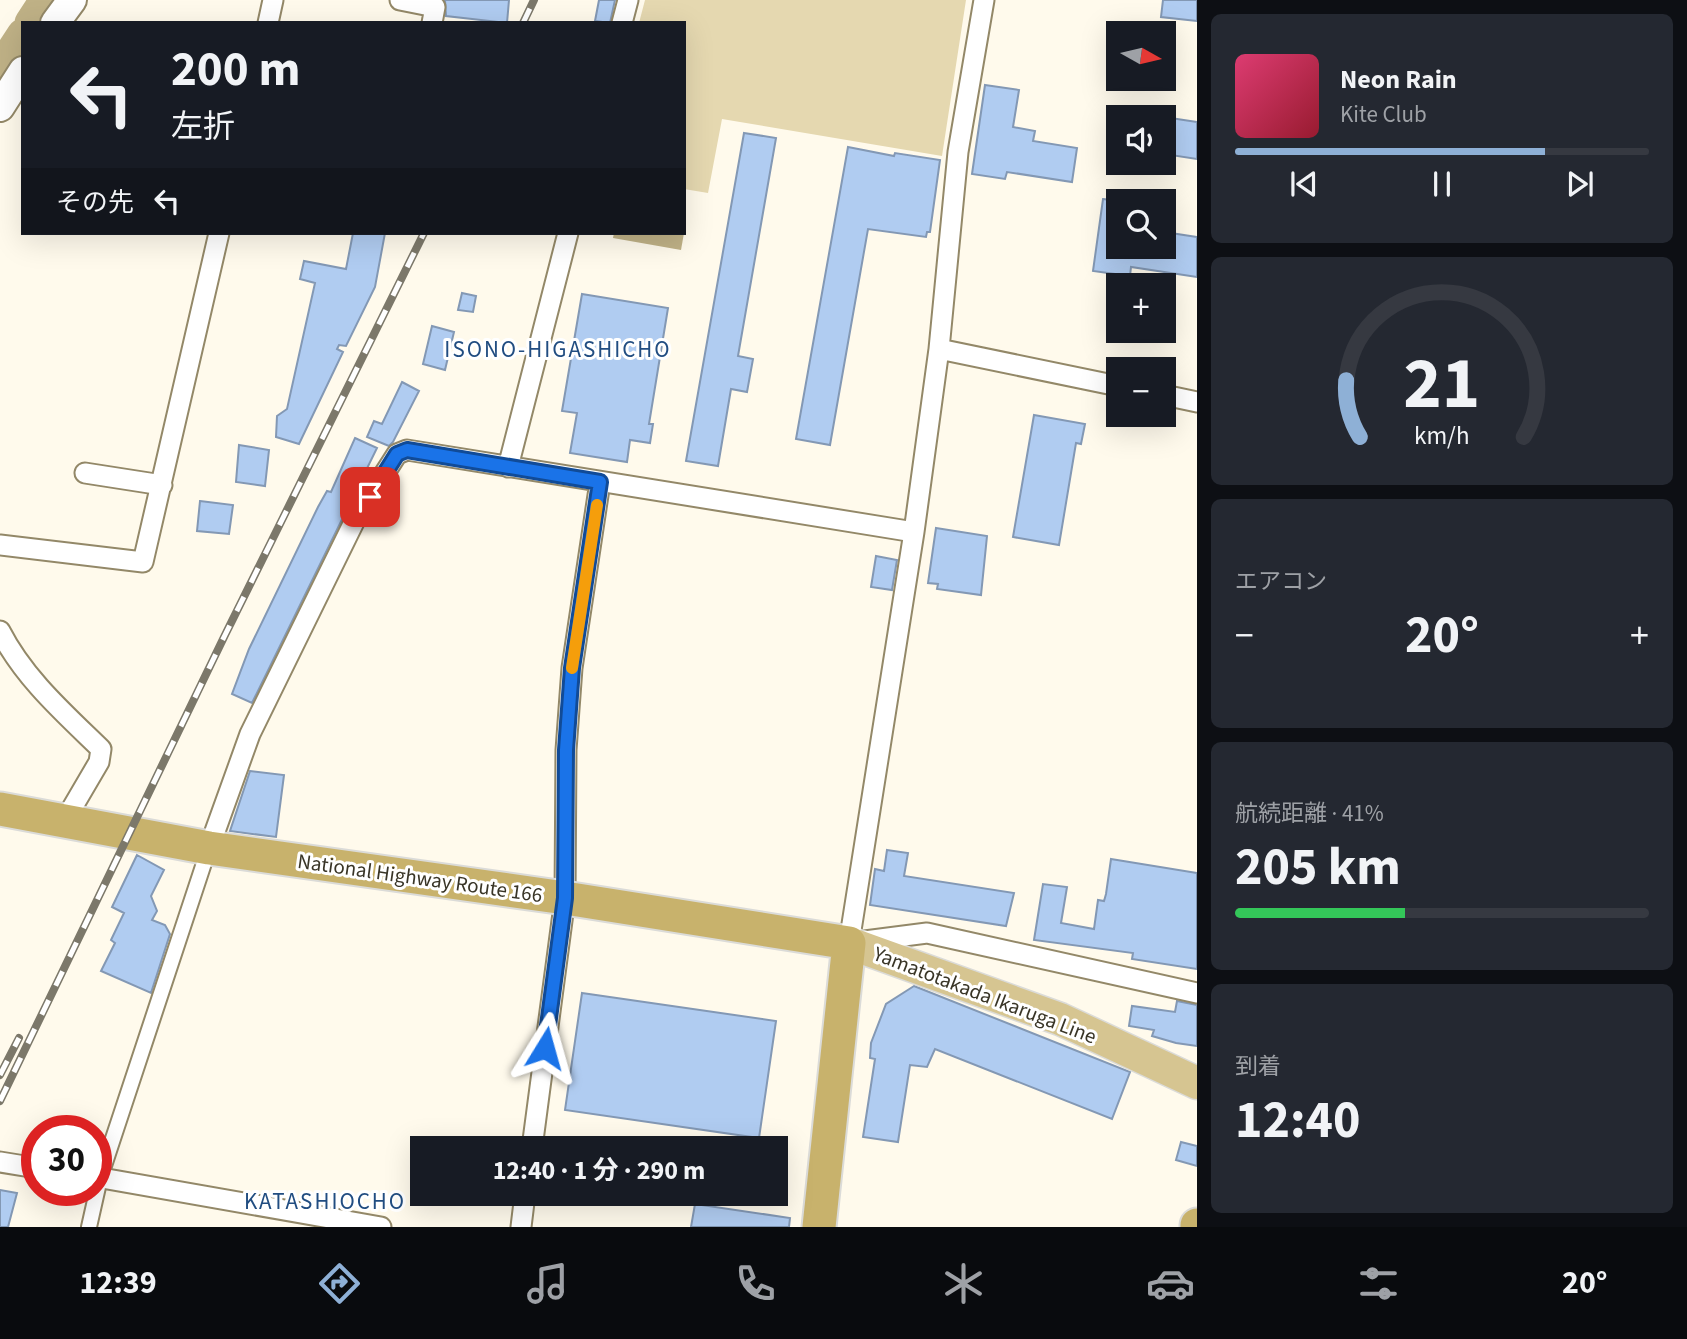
<!DOCTYPE html>
<html lang="ja">
<meta charset="utf-8">
<style>
:root{--surface:#171b24;--page:#242831;--text:#f1f3f6;--muted:#9ea1a6;--line:#363941;--accent:#8eb0d6}
body{margin:0;font-family:"Source Sans 3","Noto Sans JP",sans-serif;background:var(--page);color:var(--text);height:100vh;display:flex;flex-direction:column;font-size:26px;white-space:nowrap}
*{box-sizing:border-box;margin:0}
p{font-size:23px;color:var(--muted)}
.icon{flex:none;width:38px;height:38px;fill:none;stroke:currentColor;stroke-width:2;stroke-linecap:round;stroke-linejoin:round}
.map{position:relative;flex:1;overflow:hidden}
.sheet{display:flex;flex-direction:column;gap:14px;padding:14px;background:#0d0f14;width:490px}
.sheet>*{flex:none}
.hud{position:absolute;left:21px;top:21px;width:665px;height:214px;border-radius:0px;box-shadow:0 7px 28px #0002;background:#171b24;color:var(--text);overflow:hidden}
.needle{width:46px;rotate:98deg}
.fabs{position:absolute;left:1106px;top:21px;display:grid;gap:14px}
.fabs a{display:grid;place-items:center;width:70px;height:70px;border-radius:0px;background:var(--surface);box-shadow:0 7px 28px #0002;font-size:35px}
.speed{position:absolute;left:21px;top:1115px;display:flex;gap:14px;font-size:35px;font-weight:700;text-align:center}
.speed>*{display:grid;place-content:center;width:91px;height:91px;border-radius:50%;background:var(--surface);box-shadow:0 7px 28px #0002;line-height:1}
.speed .limit{border:10px solid #d22;background:#fff;color:#111}
.pin{position:absolute;display:grid;place-items:center;width:60px;height:60px;color:#fff;margin:-30px;border-radius:14px;box-shadow:0 4px 10px #0006}
.me{position:absolute;width:77px;margin:-38px;rotate:8deg;stroke-linejoin:round;filter:drop-shadow(0 0 5px #0008)}
.turn{display:flex;align-items:center;gap:24px;height:147px;padding:0 35px;font-size:32px}
.turn .icon{width:91px;height:91px;stroke-width:2.5}
.turn b{display:block;font-size:49px;line-height:60px}
.then{display:flex;align-items:center;height:66px;padding:0 35px;background:#0003;gap:14px;font-size:26px}
.big{font-size:52px;font-weight:700;line-height:1.1}
.sheet .widget{flex:1;display:flex;flex-direction:column;justify-content:center;gap:10px;min-width:0;padding:0 24px;border-radius:10px;background:var(--page)}
.sheet .dial{align-items:center;gap:0}
.dial svg{height:182px;overflow:visible;fill:none;stroke:var(--line);stroke-width:7;stroke-linecap:round;text-anchor:middle}
.dial text{fill:var(--text);stroke:none}
.song{display:flex;align-items:center;gap:21px}
.cover{width:84px;height:84px;border-radius:10px;background:linear-gradient(135deg,hsl(340 70% 55%),hsl(350 70% 35%))}
.played{height:7px;border-radius:4px;background:linear-gradient(90deg,var(--accent) 75%,var(--line) 75%)}
.keys{display:flex;justify-content:space-around;direction:ltr}
.heat{display:flex;justify-content:space-between;align-items:center;font-size:38px;direction:ltr}
.charge{height:10px;border-radius:5px;background:linear-gradient(90deg,#34c759 41%,var(--line) 0)}
.trip{position:absolute;left:410px;top:1136px;width:378px;height:70px;border-radius:0px;background:var(--surface);box-shadow:0 7px 28px #0002;font-weight:700;line-height:70px;text-align:center}
.menu{display:flex;height:112px;justify-content:space-around;align-items:center;background:#090b0e;color:var(--muted)}
.menu .icon{width:49px;height:49px}
.menu .current{color:var(--accent)}
.menu b{font-size:32px;color:var(--text)}
main{display:flex;flex:1;min-height:0}
.map>svg:first-child{display:block}
.green{fill:#e5d8b0}
.water{fill:#bfb186}
.lines{fill:none;stroke-linecap:round;stroke-linejoin:round}
.river{stroke:#bfb186;stroke-width:33}
.building{fill:#b0ccf1;stroke:#8398b4;stroke-width:2}
.pedestrian-casing{stroke:#938868;stroke-width:18}
.minor-casing{stroke:#938868;stroke-width:23}
.secondary-casing{stroke:#938868;stroke-width:32}
.primary-casing{stroke:#dbdbd8;stroke-width:35}
.trunk-casing{stroke:#dbdbd8;stroke-width:37}
.pedestrian{stroke:#fff;stroke-width:14}
.minor{stroke:#fff;stroke-width:19}
.secondary{stroke:#fff;stroke-width:28}
.primary{stroke:#d6c591;stroke-width:32}
.trunk{stroke:#c8b26c;stroke-width:33}
.rail-casing{stroke:#7c786a;stroke-width:8}
.rail{stroke:#fff;stroke-width:5;stroke-dasharray:16;stroke-linecap:butt}
.route-casing{stroke:#114b97;stroke-width:18}
.route{stroke:#1a73e8;stroke-width:12}
.slow{stroke:#f59e0b;stroke-width:12}
.labels{text-anchor:middle;stroke-width:6;stroke-linejoin:round;paint-order:stroke}
.street-label{font-size:21px;fill:#393527;stroke:#fff}
.neighbourhood-label{font-size:23px;letter-spacing:2px;fill:#214d81;stroke:#fff}
</style>
<main>
<div class="map">
<svg width="1197" height="1227" viewBox="0 0 1197 1227">
<rect width="100%" height="100%" fill="#fffaec"/>
<path class="green" d="M645,0H966L942,156L722,119L708,193L684,189V23H639Z"/>
<path class="water" d="M614,233H684L681,250L613,238Z"/>
<g class="lines">
<path class="river" d="M31,23L46,0
M0,70L23,35"/>
</g>
<path class="building" d="M445,0H509L507,23L446,16Z
M599,0H615L610,23L595,21Z
M1163,0H1197V21L1161,17Z
M985,85L1019,90L1013,127L1035,131L1033,141L1077,148L1072,182L1007,172L1005,179L972,174Z
M1164,117L1197,122V159L1164,154Z
M744,133L776,138L738,356L753,359L747,392L731,389L718,466L686,461Z
M848,147L894,156L895,153L940,160L930,232H927L926,237L868,229L830,445L796,439Z
M1103,199L1118,201V247H1164V232L1197,237V277L1131,267L1130,276L1093,271Z
M353,233H385L375,287L346,346L339,345L337,349L343,352L299,444L276,437L277,416L287,409L315,283L300,279L304,261L346,269Z
M462,293L476,296L473,312L458,310Z
M582,294L668,308L649,424H653L650,443L630,440L627,462L570,453L577,413L562,411Z
M432,326L454,332L445,370L423,364Z
M402,382L419,391L393,442L389,446L367,437L374,421L382,424Z
M1034,415L1085,424L1081,444L1076,443L1059,545L1013,537Z
M355,438L377,448L252,703L232,694L249,649L318,507L327,491L331,492Z
M239,445L269,450L265,486L236,482Z
M200,501L233,505L229,534L197,531Z
M936,528L987,536L981,595L937,589L938,584L928,583Z
M876,556L897,560L892,590L871,587Z
M250,771L284,775L276,837L230,831Z
M887,850L908,853L904,876L1014,893L1006,926L870,905L875,869L884,871Z
M137,855L164,870L151,896L157,911L152,920L165,925L170,934L151,993L101,971L115,943L111,940L124,913L112,907Z
M1111,859L1197,873V969L1132,959L1133,953L1034,940L1043,884L1067,887L1061,923L1094,929L1098,900L1104,901L1106,894Z
M914,986L1130,1072L1112,1119L935,1049L927,1067L910,1065L898,1142L863,1137L875,1059L870,1058L871,1043L886,1004Z
M582,993L776,1021L759,1138L565,1110Z
M1177,1001L1197,1005V1046L1176,1043L1152,1036L1154,1030L1129,1026L1132,1006L1175,1012Z
M1181,1142L1197,1146V1166L1176,1160Z
M0,1190L17,1193L8,1227H0Z
M695,1204L790,1218L789,1227H691Z"/>
<g class="lines">
<defs>
<path id="pedestrian" d="M89,1227L100,1178L209,848"/>
<path id="minor" d="M400,0L435,7L432,23
M984,0L958,152L939,349L914,532L849,943L927,933L1197,993
M268,23L273,0
M622,23L628,0
M939,349L1118,386
M1164,395L1197,402
M508,467L568,233
M85,473L162,485
M0,545L143,562L219,233
M0,631C24,678 64,713 101,749L99,762L65,820
M209,848L250,734L356,518L397,454L407,450L914,532
M532,1148L565,898L566,750L572,668L600,482
M0,1162L37,1168
M96,1177L381,1227
M521,1227L525,1194"/>
<path id="secondary" d="M55,23L72,0
M0,107L23,71"/>
<path id="primary" d="M849,943L1060,1019L1197,1083"/>
<path id="trunk" d="M0,809L209,848L565,898L849,943L819,1227
M1197,1227V1225"/>
</defs>
<use href="#pedestrian" class="pedestrian-casing"/>
<use href="#minor" class="minor-casing"/>
<use href="#secondary" class="secondary-casing"/>
<use href="#primary" class="primary-casing"/>
<use href="#trunk" class="trunk-casing"/>
<use href="#pedestrian" class="pedestrian"/>
<use href="#minor" class="minor"/>
<use href="#secondary" class="secondary"/>
<use href="#primary" class="primary"/>
<use href="#trunk" class="trunk"/>
<defs>
<path id="rail" d="M523,23L534,0
M0,1075L19,1038
M0,1101L225,635L424,233"/>
</defs>
<use href="#rail" class="rail-casing"/>
<use href="#rail" class="rail"/>
</g>
<g class="lines">
<defs>
<path id="route" d="M370,497L397,454L407,450L600,482L572,668L566,750L565,898L545,1048"/>
</defs>
<use href="#route" class="route-casing"/>
<use href="#route" class="route"/>
<path class="slow" d="M572,668L597,505"/>
</g>
<g class="labels">
<g class="street-label">
<text transform="translate(420 878) rotate(8)" y="7">National Highway Route 166</text>
<text transform="translate(985 995) rotate(21)" y="7">Yamatotakada Ikaruga Line</text>
</g>
<g class="neighbourhood-label">
<text x="558" y="357">ISONO-HIGASHICHO</text>
<text x="325" y="1209">KATASHIOCHO</text>
</g>
</g>
</svg>
<div class="fabs">
<a><svg class="needle" viewBox="-14 -14 28 28"><path d="M0-13l5 13h-10z" fill="#e53935"/><path d="M0 13l5-13h-10z" fill="#9ea1a6"/></svg></a>
<a><svg class="icon" aria-label="sound" viewBox="0 0 24 24"><path d="M4 9h4l5-4v14l-5-4H4zM17 9q2 3 0 6"/></svg></a>
<a><svg class="icon" aria-label="search" viewBox="0 0 24 24"><circle cx="10" cy="10" r="6"/><path d="M15 15l6 6"/></svg></a>
<a>+</a>
<a>−</a>
</div>
<div class="speed"><div class="limit">30</div></div>
<div class="pin" style="left:370px;top:497px;background:#d93025"><svg class="icon" aria-label="arrive" viewBox="0 0 24 24"><path d="M6 21V4h12l-3 4 3 4H6"/></svg></div>
<svg class="me" style="left:545px;top:1048px" viewBox="-20 -20 40 40"><path d="M0-17L14 15 0 8-14 15z" fill="#1a73e8" stroke="#fff" stroke-width="4"/></svg>
<div class="trip">12:40 · 1 分 · 290 m</div>
<div class="hud">
<div class="turn"><svg class="icon" aria-label="left" viewBox="0 0 24 24"><path d="M17 20v-9H6M10 6l-5 5 5 5"/></svg><div><b>200 m</b>左折</div></div>
<div class="then">その先<svg class="icon" aria-label="left" viewBox="0 0 24 24"><path d="M17 20v-9H6M10 6l-5 5 5 5"/></svg></div>
</div>
</div>
<section class="sheet">
<div class="widget">
<div class="song"><i class="cover"></i><div><b>Neon Rain</b><p>Kite Club</p></div></div>
<div class="played"></div>
<div class="keys"><svg class="icon" aria-label="previous" viewBox="0 0 24 24"><path d="M18 5L8 12l10 7zM5 5v14"/></svg><svg class="icon" aria-label="pause" viewBox="0 0 24 24"><path d="M8 5v14M16 5v14"/></svg><svg class="icon" aria-label="next" viewBox="0 0 24 24"><path d="M6 5l10 7-10 7zM19 5v14"/></svg></div>
</div>
<div class="widget dial"><svg viewBox="0 0 100 80">
<path d="M14 69A42 42 0 1 1 86 69"/>
<path d="M14 69A42 42 0 0 1 8 44" stroke="#8eb0d6"/>
<text x="50" y="56" font-size="32" font-weight="700">21</text>
<text x="50" y="72" font-size="11">km/h</text>
</svg></div>
<div class="widget"><p>エアコン</p>
<div class="heat"><a>−</a><b class="big">20°</b><a>+</a></div>
</div>
<div class="widget"><p>航続距離 · 41%</p><b class="big">205 km</b><div class="charge"></div></div>
<div class="widget"><p>到着</p><b class="big">12:40</b></div>
</section>
</main>
<nav class="menu">
<b>12:39</b>
<svg class="icon current" aria-label="directions" viewBox="0 0 24 24"><path d="M12 3l9 9-9 9-9-9zM9 14v-3h6M13 9l2 2-2 2"/></svg>
<svg class="icon" aria-label="music" viewBox="0 0 24 24"><path d="M9 18V5l10-2v13"/><circle cx="6" cy="18" r="3"/><circle cx="16" cy="16" r="3"/></svg>
<svg class="icon" aria-label="phone" viewBox="0 0 24 24"><path d="M5 4h4l2 5-3 2q2 4 5 5l2-3 5 2v4C11 20 4 13 5 4z"/></svg>
<svg class="icon" aria-label="climate" viewBox="0 0 24 24"><path d="M12 3v18M4 7l16 10M4 17L20 7"/></svg>
<svg class="icon" aria-label="car" viewBox="0 0 24 24"><path d="M5 17H2v-5l4-1 3-4h7l3 4 3 1v5h-3M9 17h6M6 11h13"/><circle cx="7" cy="17" r="2"/><circle cx="17" cy="17" r="2"/></svg>
<svg class="icon" aria-label="filters" viewBox="0 0 24 24"><path d="M4 7h16M4 17h16"/><circle cx="9" cy="7" r="2"/><circle cx="15" cy="17" r="2"/></svg>
<b>20°</b>
</nav>
